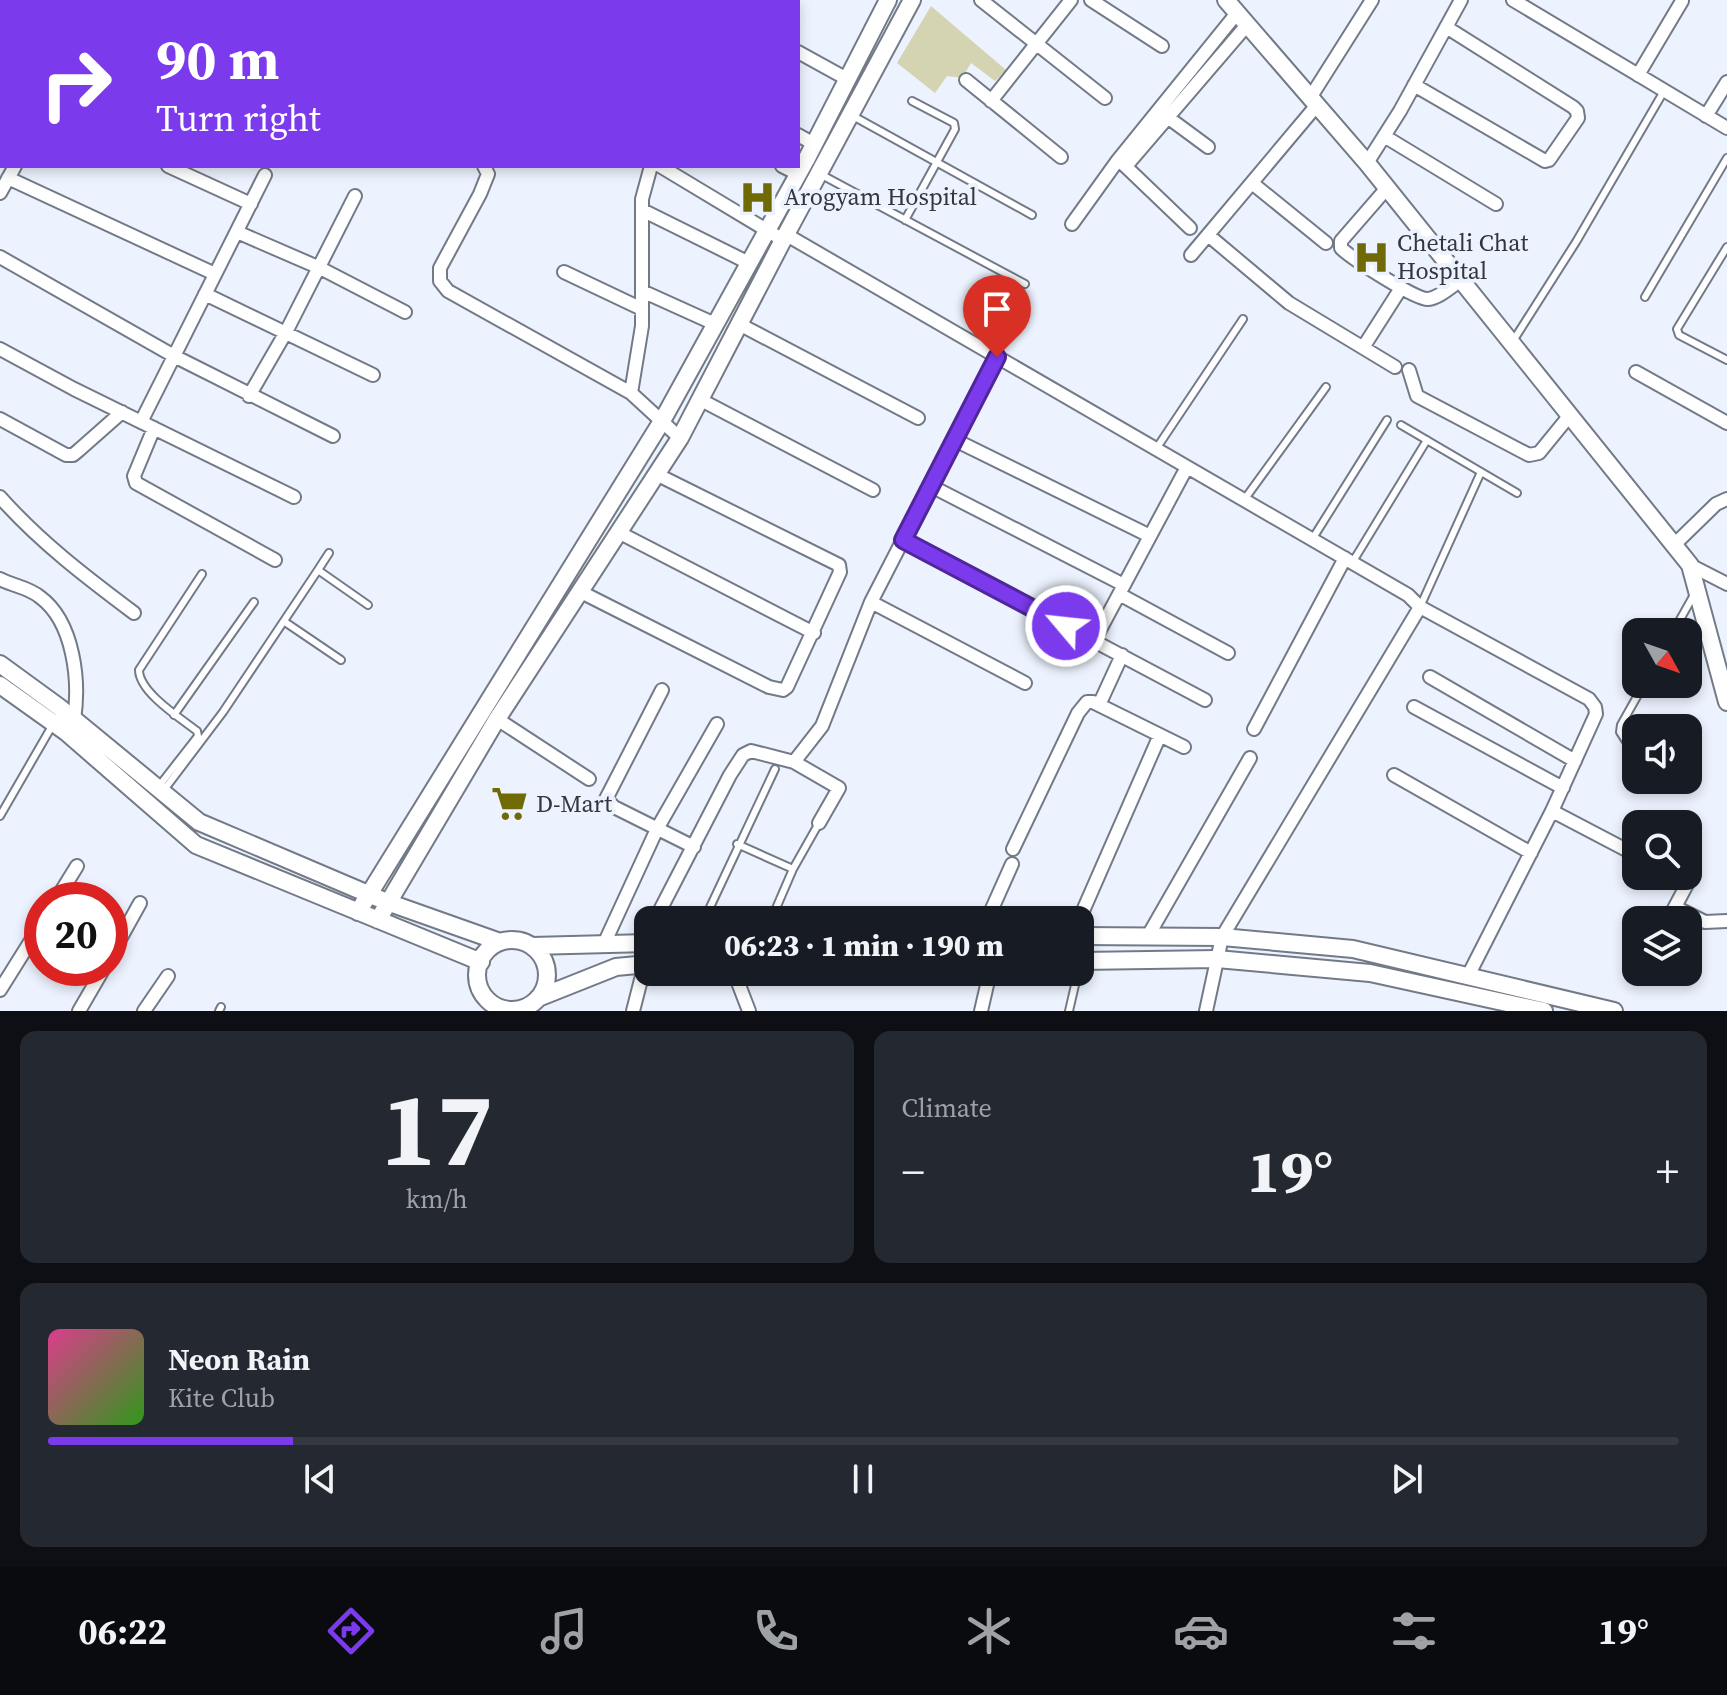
<!DOCTYPE html>
<meta charset="utf-8">
<style>
:root{--surface:#171b24;--page:#242831;--text:#f1f3f6;--muted:#9ea1a6;--line:#363941;--accent:#7c3aed}
body{margin:0;font-family:"Source Serif 4",serif;background:var(--page);color:var(--text);height:100vh;display:flex;flex-direction:column;font-size:30px;white-space:nowrap}
*{box-sizing:border-box;margin:0}
p{font-size:26px;color:var(--muted)}
.icon{flex:none;width:44px;height:44px;fill:none;stroke:currentColor;stroke-width:2;stroke-linecap:round;stroke-linejoin:round}
.map{position:relative;height:1011px;overflow:hidden}
.side{display:flex;flex-direction:column;gap:20px;padding:20px;background:#0d0f14;flex:1}
.side>*{flex:none}
.banner{position:absolute;left:0px;top:0px;width:800px;height:168px;box-shadow:0 4px 12px #0003;background:#7c3aed;color:#fff;overflow:hidden}
.needle{width:52px;rotate:130deg}
.tools{position:absolute;left:1622px;top:618px;display:grid;gap:16px}
.tools a{display:grid;place-items:center;width:80px;height:80px;border-radius:16px;background:var(--surface);box-shadow:0 4px 12px #0003;font-size:40px}
.speed{position:absolute;left:24px;top:882px;display:flex;gap:16px;font-size:40px;font-weight:700;text-align:center}
.speed>*{display:grid;place-content:center;width:104px;height:104px;border-radius:50%;background:var(--surface);box-shadow:0 4px 12px #0003;line-height:1}
.speed .limit{border:12px solid #d22;background:#fff;color:#111}
.pin{position:absolute;display:grid;place-items:center;width:68px;height:68px;color:#fff;margin:-82px -34px;border-radius:50% 50% 50% 0;rotate:-45deg;box-shadow:0 0 8px #0007}
.pin .icon{rotate:45deg}
.me{position:absolute;width:88px;margin:-44px;rotate:298deg;stroke-linejoin:round;filter:drop-shadow(0 0 6px #0008)}
.turn{display:flex;align-items:center;gap:28px;height:168px;padding:0 24px;font-size:36px}
.turn .icon{width:104px;height:104px;stroke-width:2.5}
.turn b{display:block;font-size:56px;line-height:68px}
.big{font-size:60px;font-weight:800;line-height:1.1}
.side .card{flex:1;display:flex;flex-direction:column;justify-content:center;gap:12px;min-width:0;padding:0 28px;border-radius:16px;background:var(--page)}
.side .dial{align-items:center;gap:0}
.dial b{font-size:104px;line-height:1}
.song{display:flex;align-items:center;gap:24px}
.cover{width:96px;height:96px;border-radius:12px;background:linear-gradient(135deg,hsl(330 70% 55%),hsl(110 70% 35%))}
.played{height:8px;border-radius:4px;background:linear-gradient(90deg,var(--accent) 15%,var(--line) 15%)}
.keys{display:flex;justify-content:space-around;direction:ltr}
.heat{display:flex;justify-content:space-between;align-items:center;font-size:44px;direction:ltr}
.side .tiles{flex:1;display:grid;gap:20px;grid-template-columns:1fr 1fr}
.card:last-child{grid-column:span 2}
.trip{position:absolute;left:634px;top:906px;width:460px;height:80px;border-radius:16px;background:var(--surface);box-shadow:0 4px 12px #0003;font-weight:800;line-height:80px;text-align:center}
.menu{display:flex;height:128px;justify-content:space-around;align-items:center;background:#090b0e;color:var(--muted)}
.menu .icon{width:56px;height:56px}
.menu .on{color:var(--accent)}
.menu b{font-size:36px;color:var(--text)}
.map>svg:first-child{display:block}
.green{fill:#d4d4b3}
.lines{fill:none;stroke-linecap:round;stroke-linejoin:round}
.lane-casing{stroke:#737a87;stroke-width:10}
.street-casing{stroke:#737a87;stroke-width:16}
.secondary-casing{stroke:#737a87;stroke-width:20}
.lane{stroke:#fff;stroke-width:6}
.street{stroke:#fff;stroke-width:12}
.secondary{stroke:#fff;stroke-width:16}
.route-casing{stroke:#51269a;stroke-width:20}
.route{stroke:#7c3aed;stroke-width:14}
.labels{text-anchor:middle;stroke-width:8;stroke-linejoin:round;paint-order:stroke}
.poi-label{font-size:24px;fill:#33363c;stroke:#ecf3fe;text-anchor:start}
</style>
<div class="map">
<svg width="1727" height="1011" viewBox="0 0 1727 1011">
<rect width="100%" height="100%" fill="#ecf3fe"/>
<path class="green" d="M931,6L1006,70L995,81L971,63L962,78L947,76L935,93L897,63Z"/>
<g class="lines">
<defs>
<path id="lane" d="M312,2L313,0
M853,116L1032,215
M820,174L1025,284
M905,220L955,129L954,123L912,101
M1727,247L1677,329L1679,335L1727,360
M1645,297L1727,158
M1513,341L1576,242L1664,91
M1401,425L1517,493
M1156,449L1243,319
M1244,500L1326,387
M1313,538L1387,420
M903,540L1094,641
M329,553L318,570L368,605
M1352,563L1427,440
M1420,607L1481,472
M285,622L341,660
M1673,632L1695,593
M174,715L254,602
M1636,748L1627,743L1620,732L1621,725L1644,684
M159,786L198,736L197,731C180,718 139,692 139,670L202,574
M164,790L223,712L318,570
M0,816L52,726
M737,844L793,869
M704,920L775,769
M771,920L793,869L819,823
M219,1011L221,1007
M1069,1011L1078,972"/>
<path id="street" d="M159,0L163,2
M653,0L657,2
M702,0L706,2
M981,0L1105,98
M1091,0L1162,46
M1513,0L1727,128
M51,2L52,0
M470,2L471,0
M0,22L2,23
M798,52L847,79
M1638,75L1682,1
M966,80L1061,157
M1414,85L1545,161L1549,160L1578,118L1577,111L1573,107L1446,27
M1310,98L1372,0
M991,101L1071,0
M1162,113L1208,147
M1706,116L1727,82
M798,135L814,144
M1384,136L1496,204
M1120,161L1190,228
M1367,163L1400,111L1461,0
M168,166L251,204
M484,166L488,174L480,194L440,268V281L448,291L631,393L680,438
M660,166L783,240
M782,166L798,174
M1126,166L1247,25
M8,178L215,274
M1252,183L1326,243
M1387,188L1341,241V248C1351,258 1416,300 1428,299C1439,298 1452,286 1461,280
M0,193L15,166
M642,210L749,263
M1072,224L1118,160L1237,13
M237,232L320,268L405,312
M785,234L1408,595L1420,607L1589,699L1595,707L1596,714L1552,811L1468,976
M1208,235L1289,303L1395,367
M1191,255L1317,105
M0,257L174,356L333,436
M564,272L642,309
M642,291L715,324
M205,294L373,375
M739,324L918,418
M1364,346L1401,288
M0,349L74,389L294,497
M1409,370L1417,396L1529,455L1539,453L1570,415
M1636,372L1727,423
M631,393L642,326V199L651,166
M249,396L286,332L355,196
M701,400L873,490
M0,419L66,455H73L79,450L122,412
M141,422L265,175
M154,428L134,476L136,483L275,560
M955,440L1150,536
M1187,467L1094,641L1205,700
M931,486L1124,585
M0,497C40,542 86,577 134,613
M618,532L814,633
M1674,545L1716,504L1727,499
M1690,565L1727,584
M0,579C13,586 28,587 40,597C74,622 80,681 74,720
M579,591L769,687L783,690L787,687L840,572L839,565L656,474
M1119,594L1228,653
M871,602L1025,683
M1430,677L1575,761
M662,690L606,799L614,807L694,847
M1099,705L1122,655
M1414,707L1563,788
M497,719L589,779
M1254,729L1345,558
M794,762L839,788L819,823
M1394,775L1531,853
M1552,811L1636,855
M1013,849L1078,713L1087,702H1093L1184,747
M56,900L77,866
M1675,907L1705,922L1727,921
M655,920L730,775L743,755L751,751L794,762L822,726L871,602L997,357
M987,920L1012,864
M1079,920L1160,735
M1668,920L1693,873
M1148,936L1250,758
M604,944L657,829L717,724
M110,957L140,903
M734,972L749,1011
M0,990L42,923
M79,1011L104,968
M144,1011L168,976
M633,1011L645,964
M981,1011L990,972
M1206,1011L1222,937L1420,607"/>
<path id="secondary" d="M1226,0L1367,163L1690,565L1727,702
M0,664L59,707L199,822L387,902L500,942
M0,685L66,732L196,845L481,962
M358,912L662,421L806,160L888,0
M378,920L497,719L680,438L783,240L912,0
M1080,936L1222,937L1353,949L1614,1011
M477 975a35 35 0 1 1 70 0a35 35 0 1 1-70 0Z
M532,946L648,943
M1080,961L1217,959L1370,973L1544,1011
M538,998L616,967L648,964"/>
</defs>
<use href="#lane" class="lane-casing"/>
<use href="#street" class="street-casing"/>
<use href="#secondary" class="secondary-casing"/>
<use href="#lane" class="lane"/>
<use href="#street" class="street"/>
<use href="#secondary" class="secondary"/>
</g>
<g class="lines">
<defs>
<path id="route" d="M997,357L903,540L1066,626"/>
</defs>
<use href="#route" class="route-casing"/>
<use href="#route" class="route"/>
</g>
<defs>
<symbol id="hospital-bare" viewBox="-9 -9 18 18"><path d="M-5-5h3v3.5h4V-5h3V5h-3V1.5h-4V5h-3Z" fill="#6f6a05" stroke="#ecf3fe" stroke-width="2.5" paint-order="stroke"/></symbol>
<symbol id="supermarket-bare" viewBox="-9 -9 18 18"><path d="M-6-5.5h2.5l.6 2H6L4.5 2H-2.5L-4.4-4H-6ZM-1.5 3.2a1.3 1.3 0 1 0 .1 0ZM3 3.2a1.3 1.3 0 1 0 .1 0Z" fill="#6f6a05" stroke="#ecf3fe" stroke-width="2.5" paint-order="stroke"/></symbol>
</defs>
<g fill-rule="evenodd">
<use href="#hospital-bare" x="732" y="172" width="51" height="51"/>
<use href="#hospital-bare" x="1346" y="232" width="51" height="51"/>
<use href="#supermarket-bare" x="484" y="778" width="51" height="51"/>
</g>
<g class="labels">
<g class="poi-label">
<text x="784" y="205">Arogyam Hospital</text>
<text x="1397" y="251">Chetali Chat<tspan x="1397" dy="28">Hospital</tspan></text>
<text x="536" y="812">D-Mart</text>
</g>
</g>
</svg>
<div class="tools">
<a><svg class="needle" viewBox="-14 -14 28 28"><path d="M0-13l5 13h-10z" fill="#e53935"/><path d="M0 13l5-13h-10z" fill="#9ea1a6"/></svg></a>
<a><svg class="icon" aria-label="sound" viewBox="0 0 24 24"><path d="M4 9h4l5-4v14l-5-4H4zM17 9q2 3 0 6"/></svg></a>
<a><svg class="icon" aria-label="search" viewBox="0 0 24 24"><circle cx="10" cy="10" r="6"/><path d="M15 15l6 6"/></svg></a>
<a><svg class="icon" aria-label="layers" viewBox="0 0 24 24"><path d="M12 4l9 5-9 5-9-5zM3 14l9 5 9-5"/></svg></a>
</div>
<div class="speed"><div class="limit">20</div></div>
<div class="pin" style="left:997px;top:357px;background:#d93025"><svg class="icon" aria-label="arrive" viewBox="0 0 24 24"><path d="M6 21V4h12l-3 4 3 4H6"/></svg></div>
<svg class="me" style="left:1066px;top:626px" viewBox="-20 -20 40 40"><circle r="17" fill="#7c3aed" stroke="#fff" stroke-width="3"/><path d="M0-11L8 9 0 5-8 9z" fill="#fff"/></svg>
<div class="trip">06:23 · 1 min · 190 m</div>
<div class="banner">
<div class="turn"><svg class="icon" aria-label="right" viewBox="0 0 24 24"><path d="M7 20v-9h11M14 6l5 5-5 5"/></svg><div><b>90 m</b>Turn right</div></div>
</div>
</div>
<section class="side">
<div class="tiles">
<div class="card dial"><b>17</b><p>km/h</p></div>
<div class="card"><p>Climate</p>
<div class="heat"><a>−</a><b class="big">19°</b><a>+</a></div>
</div>
<div class="card">
<div class="song"><i class="cover"></i><div><b>Neon Rain</b><p>Kite Club</p></div></div>
<div class="played"></div>
<div class="keys"><svg class="icon" aria-label="previous" viewBox="0 0 24 24"><path d="M18 5L8 12l10 7zM5 5v14"/></svg><svg class="icon" aria-label="pause" viewBox="0 0 24 24"><path d="M8 5v14M16 5v14"/></svg><svg class="icon" aria-label="next" viewBox="0 0 24 24"><path d="M6 5l10 7-10 7zM19 5v14"/></svg></div>
</div>
</div>
</section>
<nav class="menu">
<b>06:22</b>
<svg class="icon on" aria-label="directions" viewBox="0 0 24 24"><path d="M12 3l9 9-9 9-9-9zM9 14v-3h6M13 9l2 2-2 2"/></svg>
<svg class="icon" aria-label="music" viewBox="0 0 24 24"><path d="M9 18V5l10-2v13"/><circle cx="6" cy="18" r="3"/><circle cx="16" cy="16" r="3"/></svg>
<svg class="icon" aria-label="phone" viewBox="0 0 24 24"><path d="M5 4h4l2 5-3 2q2 4 5 5l2-3 5 2v4C11 20 4 13 5 4z"/></svg>
<svg class="icon" aria-label="climate" viewBox="0 0 24 24"><path d="M12 3v18M4 7l16 10M4 17L20 7"/></svg>
<svg class="icon" aria-label="car" viewBox="0 0 24 24"><path d="M5 17H2v-5l4-1 3-4h7l3 4 3 1v5h-3M9 17h6M6 11h13"/><circle cx="7" cy="17" r="2"/><circle cx="17" cy="17" r="2"/></svg>
<svg class="icon" aria-label="filters" viewBox="0 0 24 24"><path d="M4 7h16M4 17h16"/><circle cx="9" cy="7" r="2"/><circle cx="15" cy="17" r="2"/></svg>
<b>19°</b>
</nav>
